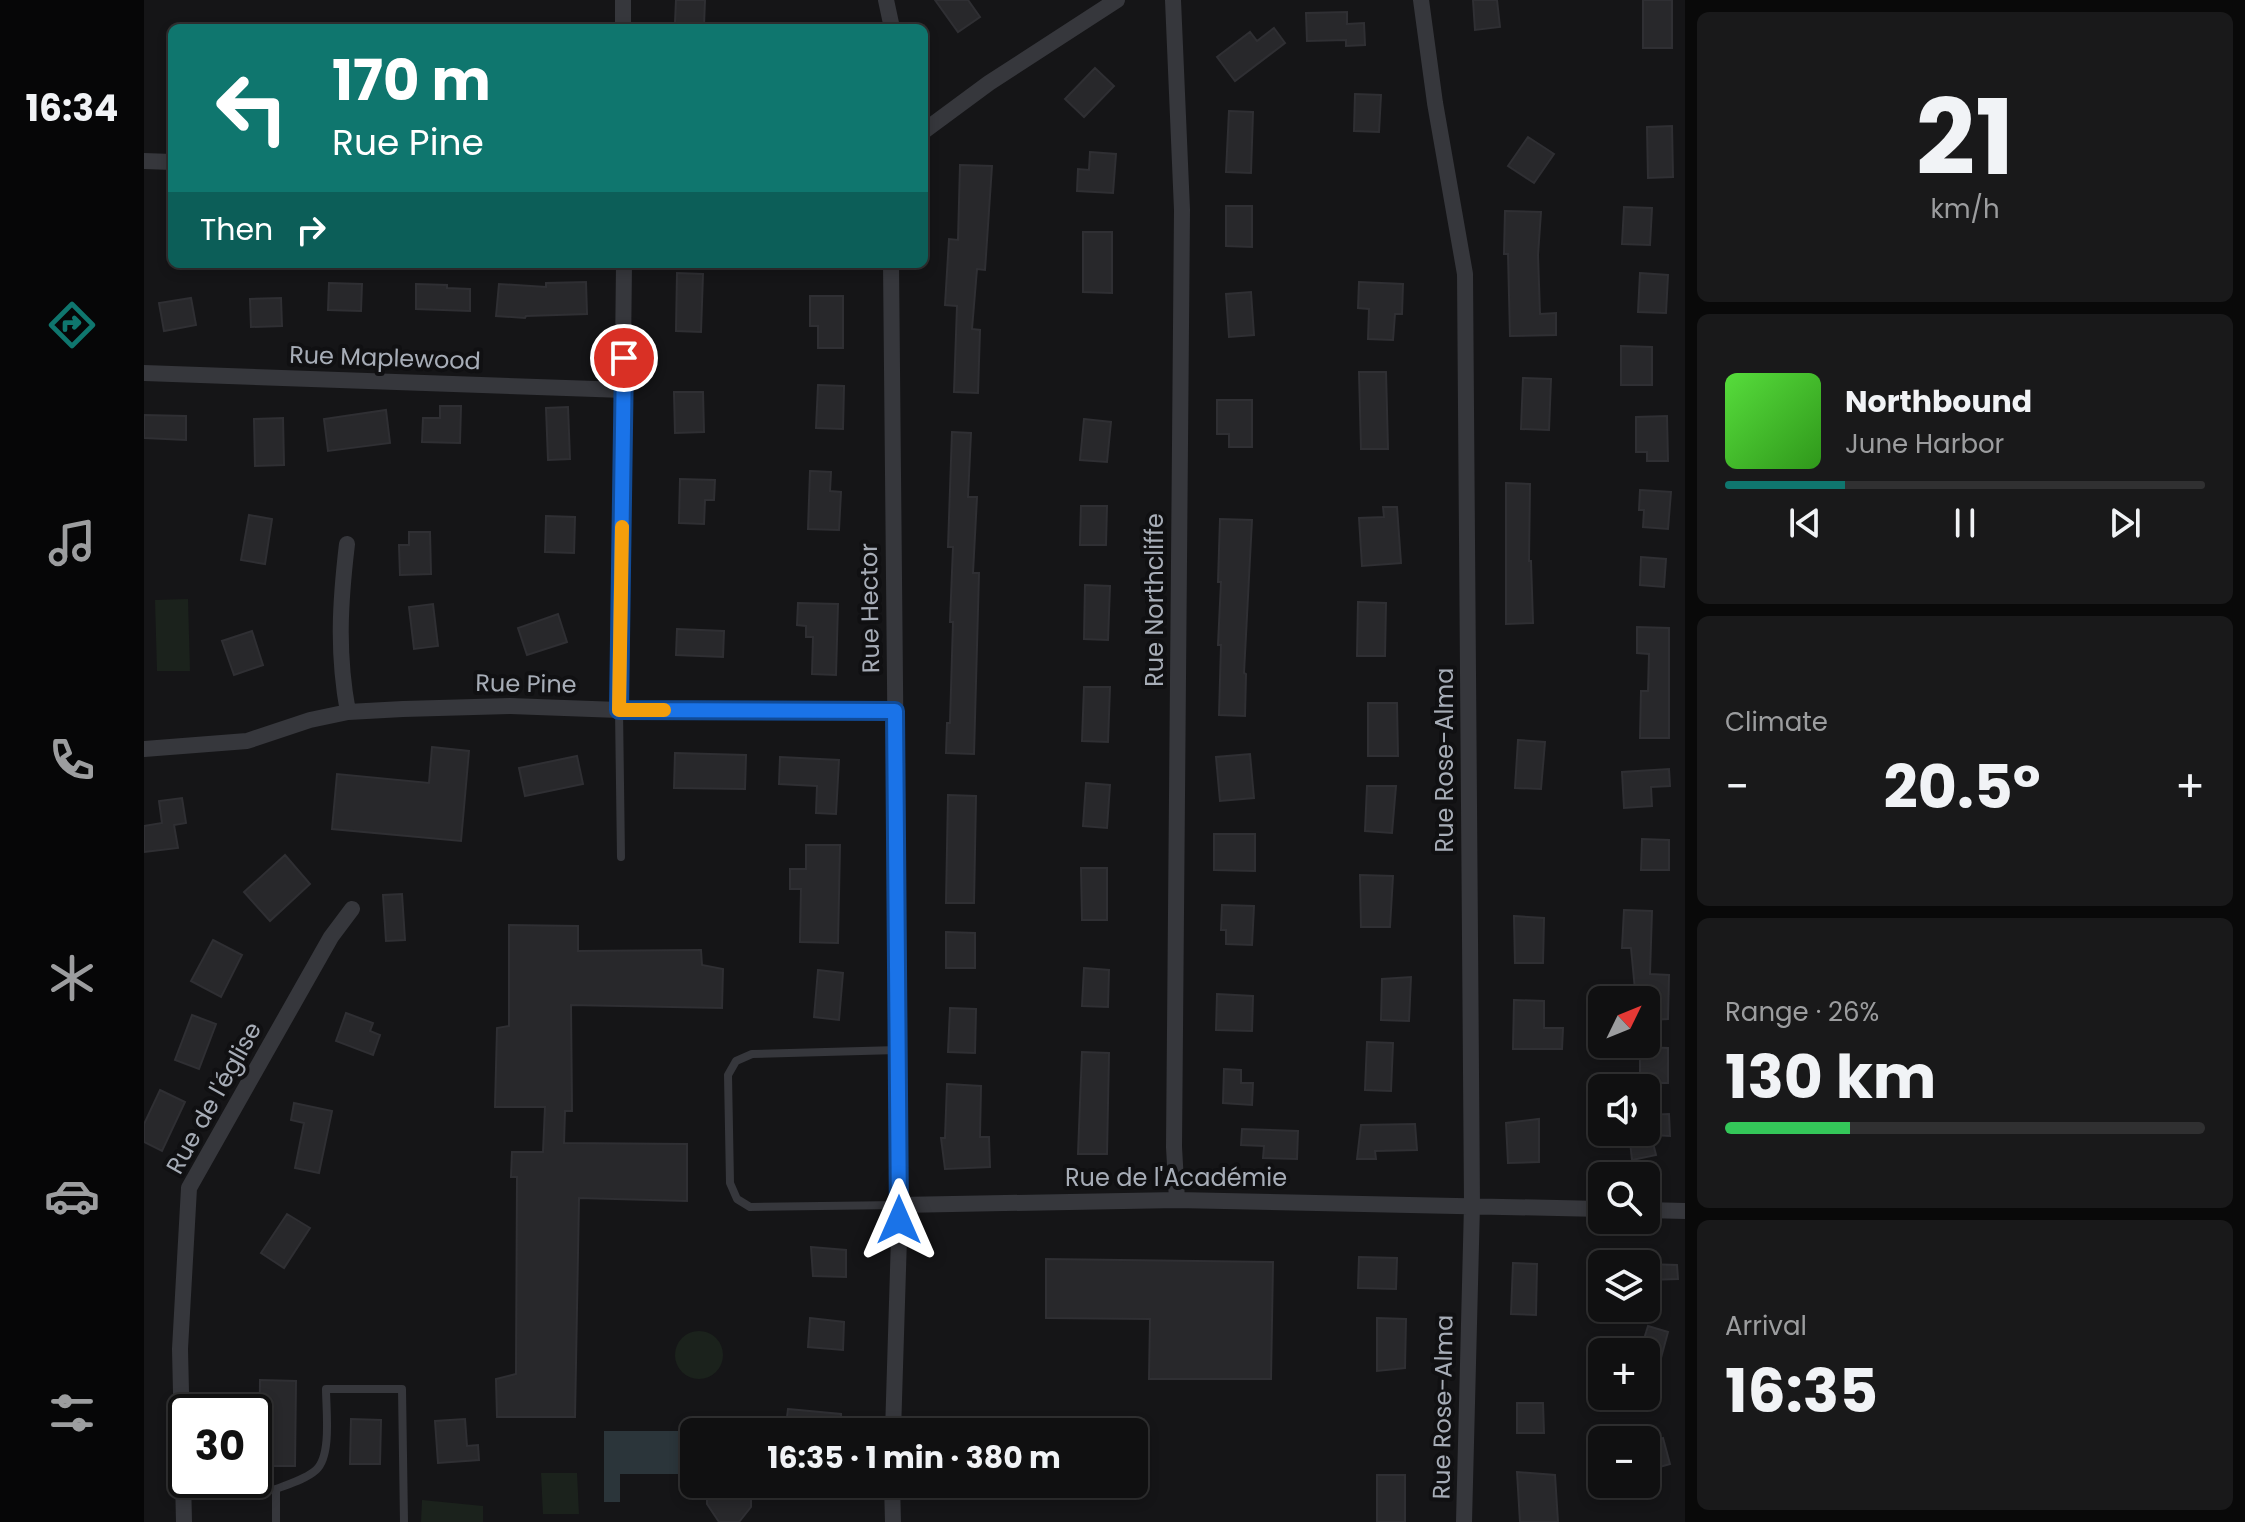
<!DOCTYPE html>
<meta charset="utf-8">
<style>
:root{--surface:#101011;--page:#19191a;--text:#f1f3f6;--muted:#9c9d9f;--line:#303031;--accent:#0f766e}
body{margin:0;font-family:Poppins,sans-serif;background:var(--page);color:var(--text);height:100vh;display:flex;flex-direction:column;font-size:30px;white-space:nowrap}
*{box-sizing:border-box;margin:0}
p{font-size:26px;color:var(--muted)}
.icon{flex:none;width:44px;height:44px;fill:none;stroke:currentColor;stroke-width:2;stroke-linecap:round;stroke-linejoin:round}
.map{position:relative;flex:1;overflow:hidden}
.sheet{display:flex;flex-direction:column;gap:12px;padding:12px;background:#090909;width:560px}
.sheet>*{flex:none}
.hud{position:absolute;left:24px;top:24px;width:760px;height:244px;border-radius:12px;box-shadow:0 4px 12px #0003,0 0 0 2px var(--line);background:#0f766e;color:#fff;overflow:hidden}
.needle{width:52px;rotate:47deg}
.tools{position:absolute;left:1444px;top:986px;display:grid;gap:16px}
.tools a{display:grid;place-items:center;width:72px;height:72px;border-radius:12px;background:var(--surface);box-shadow:0 4px 12px #0003,0 0 0 2px var(--line);font-size:40px}
.speed{position:absolute;left:24px;top:1394px;display:flex;gap:16px;font-size:40px;font-weight:700;text-align:center}
.speed>*{display:grid;place-content:center;width:104px;height:104px;border-radius:50%;background:var(--surface);box-shadow:0 4px 12px #0003,0 0 0 2px var(--line);line-height:1}
.speed .limit{border:4px solid #111;border-radius:12px;background:#fff;color:#111}
.pin{position:absolute;display:grid;place-items:center;width:68px;height:68px;color:#fff;margin:-34px;border:4px solid #fff;border-radius:50%;box-shadow:0 2px 8px #0007}
.me{position:absolute;width:88px;margin:-44px;rotate:0deg;stroke-linejoin:round;filter:drop-shadow(0 0 6px #0008)}
.turn{display:flex;align-items:center;gap:28px;height:168px;padding:0 32px;font-size:36px}
.turn .icon{width:104px;height:104px;stroke-width:2.5}
.turn b{display:block;font-size:56px;line-height:68px}
.then{display:flex;align-items:center;height:76px;padding:0 32px;background:#0003;gap:16px;font-size:30px}
.big{font-size:60px;font-weight:700;line-height:1.1}
.sheet .widget{flex:1;display:flex;flex-direction:column;justify-content:center;gap:12px;min-width:0;padding:0 28px;border-radius:12px;background:var(--page)}
.sheet .dial{align-items:center;gap:0}
.dial b{font-size:104px;line-height:1}
.song{display:flex;align-items:center;gap:24px}
.cover{width:96px;height:96px;border-radius:12px;background:linear-gradient(135deg,hsl(110 70% 55%),hsl(110 70% 35%))}
.played{height:8px;border-radius:4px;background:linear-gradient(90deg,var(--accent) 25%,var(--line) 25%)}
.keys{display:flex;justify-content:space-around;direction:ltr}
.heat{display:flex;justify-content:space-between;align-items:center;font-size:44px;direction:ltr}
.charge{height:12px;border-radius:6px;background:linear-gradient(90deg,#34c759 26%,var(--line) 0)}
.trip{position:absolute;left:536px;top:1418px;width:468px;height:80px;border-radius:12px;background:var(--surface);box-shadow:0 4px 12px #0003,0 0 0 2px var(--line);font-weight:700;line-height:80px;text-align:center}
main{display:flex;flex:1;min-height:0}
.tabs{display:flex;flex-direction:column;width:144px;justify-content:space-around;align-items:center;background:#060607;color:var(--muted)}
.tabs .icon{width:56px;height:56px}
.tabs .current{color:var(--accent)}
.tabs b{font-size:36px;color:var(--text)}
.map>svg:first-child{display:block}
.green{fill:#1b221c}
.water{fill:#2b353a}
.building{fill:#28282b;stroke:#2f2f33;stroke-width:2}
.lines{fill:none;stroke-linecap:round;stroke-linejoin:round}
.lane{stroke:#36373c;stroke-width:8}
.street{stroke:#36373c;stroke-width:16}
.route-casing{stroke:#114b97;stroke-width:20}
.route{stroke:#1a73e8;stroke-width:14}
.slow{stroke:#f59e0b;stroke-width:14}
.labels{text-anchor:middle;stroke-width:8;stroke-linejoin:round;paint-order:stroke}
.street-label{font-size:24px;fill:#a7adb7;stroke:#101012}
</style>
<main>
<nav class="tabs">
<b>16:34</b>
<svg class="icon current" aria-label="directions" viewBox="0 0 24 24"><path d="M12 3l9 9-9 9-9-9zM9 14v-3h6M13 9l2 2-2 2"/></svg>
<svg class="icon" aria-label="music" viewBox="0 0 24 24"><path d="M9 18V5l10-2v13"/><circle cx="6" cy="18" r="3"/><circle cx="16" cy="16" r="3"/></svg>
<svg class="icon" aria-label="phone" viewBox="0 0 24 24"><path d="M5 4h4l2 5-3 2q2 4 5 5l2-3 5 2v4C11 20 4 13 5 4z"/></svg>
<svg class="icon" aria-label="climate" viewBox="0 0 24 24"><path d="M12 3v18M4 7l16 10M4 17L20 7"/></svg>
<svg class="icon" aria-label="car" viewBox="0 0 24 24"><path d="M5 17H2v-5l4-1 3-4h7l3 4 3 1v5h-3M9 17h6M6 11h13"/><circle cx="7" cy="17" r="2"/><circle cx="17" cy="17" r="2"/></svg>
<svg class="icon" aria-label="filters" viewBox="0 0 24 24"><path d="M4 7h16M4 17h16"/><circle cx="9" cy="7" r="2"/><circle cx="15" cy="17" r="2"/></svg>
</nav>
<div class="map">
<svg width="1541" height="1522" viewBox="0 0 1541 1522">
<rect width="100%" height="100%" fill="#151517"/>
<path class="green" d="M44,599L46,671H13L11,600Z
M531 1355a24 24 0 1 1 48 0a24 24 0 1 1-48 0Z
M397,1473H433L435,1514H399Z
M278,1500L339,1506V1522H277Z"/>
<path class="water" d="M460,1431H543L544,1474H476V1502H460Z"/>
<path class="building" d="M532,0H561L560,25L531,23Z
M791,0H824L836,17L814,32Z
M1329,0H1353L1356,27L1331,30Z
M1499,0H1528V48H1499Z
M1203,12V24L1220,23L1221,45L1202,46V40L1163,41L1162,13Z
M1130,28L1141,43L1091,81L1073,57L1106,32L1113,41Z
M951,68L970,86L940,117L921,99Z
M1211,94L1237,95L1235,132L1210,131Z
M1085,111L1109,112L1107,173L1082,172Z
M1528,126L1529,177L1504,178L1503,127Z
M1384,137L1410,154L1390,183L1364,166Z
M946,152L972,154L969,193L933,191L934,169L945,170Z
M816,165L848,166L841,270L833,269L828,329L836,330L834,393L810,392L813,306L801,305L805,239L814,240Z
M1082,206H1108V247L1082,246Z
M1480,207L1508,208L1506,245L1478,244Z
M1361,211L1397,212L1394,255L1396,314L1412,313V335L1366,336L1364,254H1360Z
M939,232H968V293L939,292Z
M533,273L559,274L557,332L532,331Z
M1496,273L1524,275L1522,313L1494,312Z
M442,282L443,314L382,316L381,318L352,316L355,284L402,287V283Z
M1215,282L1259,284L1258,314H1251L1249,340L1224,339L1225,309L1214,308Z
M185,283L218,284L217,311L184,310Z
M272,284L303,285V288L326,289V311L272,309Z
M1107,292L1110,335L1085,337L1082,294Z
M666,296H699V348H674V326H666Z
M47,298L52,325L20,331L15,303Z
M137,298L138,326L107,327L106,299Z
M1477,346L1508,347V385H1477Z
M1215,372H1242L1244,449H1217Z
M1379,378L1407,379L1405,430L1377,429Z
M674,385L700,386L699,429L672,428Z
M530,392H559L560,432L531,433Z
M1073,400H1108V447H1085V434H1073Z
M296,406H317L316,443L278,442L279,418H296Z
M424,407L426,459L404,460L402,408Z
M242,410L246,443L184,451L180,419Z
M0,415L42,416V440L0,438Z
M1523,416L1524,461H1503V452H1492V417Z
M139,418L140,465L111,466L110,419Z
M940,419L967,422L963,462L936,460Z
M808,432L827,433L824,497H833L829,573H835L830,754L802,753L803,723H806L809,622H806L809,547H804Z
M666,471L687,472L686,491L697,492L695,530L664,529Z
M536,479L571,480L570,500H561L560,524L535,523Z
M1362,483L1386,484L1385,561H1387L1389,623L1362,624Z
M1496,490L1527,492L1524,529L1499,527L1500,510H1495Z
M937,506H963L962,545H936Z
M1239,507H1253L1257,563L1218,566L1215,518L1240,517Z
M105,515L128,519L121,564L97,560Z
M402,516L431,517L430,553L401,552Z
M1076,519L1108,520L1100,673L1102,674L1101,716L1075,715L1077,645H1074L1077,582H1074Z
M265,532H286L287,574L256,575L255,545H265Z
M1497,557L1522,559L1520,587L1496,585Z
M941,585L966,586L964,640L940,639Z
M1214,602L1242,603L1241,656H1213Z
M654,603L694,604L692,675L668,674L669,637H662V626L653,625Z
M289,604L294,646L270,649L265,607Z
M414,614L423,642L383,655L374,628Z
M1493,627L1525,628V738H1496L1497,691H1504L1505,654L1493,653Z
M533,629L580,631L579,657L532,655Z
M108,631L119,665L90,675L78,641Z
M940,687H966L964,742L938,741Z
M1224,703H1253L1254,756H1224Z
M1374,740L1401,742L1397,789L1371,788Z
M288,747L325,751L317,841L188,829L193,774L285,783Z
M531,753L602,755L601,789L530,788Z
M1106,754L1110,798L1076,801L1072,757Z
M433,756L439,784L381,796L375,768Z
M636,757L695,760L692,814L672,813L673,786L635,784Z
M1525,769L1526,786L1507,787L1508,806L1480,808L1478,772Z
M942,783L966,785L963,828L939,826Z
M1223,786H1252L1248,833L1221,831Z
M804,795L832,796L830,903H802Z
M38,798L42,823L30,825L34,848L0,852V826L18,823L15,801Z
M1070,834H1111V871L1070,870Z
M1498,839L1525,840V870H1497Z
M662,845H696L694,943L656,942L657,889H646V869H662Z
M141,855L166,884L126,921L100,892Z
M937,868H963V920H938Z
M1216,875L1249,876L1246,927H1217Z
M258,894L261,940L242,941L239,895Z
M1078,905L1110,906L1108,945L1082,944V930H1077Z
M1480,910L1508,911L1506,974L1525,975L1524,1019L1506,1020V1000H1492L1487,948H1478Z
M1370,916L1400,918L1399,963H1371Z
M365,925L434,926V951L557,950L558,965L579,969L578,1008L427,1005L428,1111H421L420,1143L543,1144V1201L435,1198L431,1417H353L352,1379L372,1374L373,1177H367L368,1152H399L401,1107H351L353,1028L365,1026Z
M802,932L831,933V968H802Z
M69,940L98,955L77,997L47,981Z
M940,968L965,970L964,1007L938,1006Z
M674,970L699,973L695,1020L670,1017Z
M1267,977L1265,1021L1237,1020L1238,979Z
M1073,994L1109,996L1108,1031L1072,1030Z
M1370,1000L1400,1001V1028H1419L1418,1049H1369Z
M806,1008L832,1009L831,1053L804,1052Z
M202,1013L229,1023L226,1031L236,1035L229,1055L192,1041Z
M48,1015L72,1024L55,1069L31,1060Z
M1223,1042L1249,1043L1247,1091L1221,1090Z
M1496,1047L1524,1048V1083H1496Z
M938,1052L965,1053L963,1154H934Z
M1080,1069L1097,1070V1083H1109L1108,1105L1079,1103Z
M803,1084L837,1086L836,1137H845L846,1167L801,1169L797,1138H801Z
M16,1090L41,1102L18,1151L0,1142V1124Z
M150,1103L188,1111L175,1173L151,1168L160,1123L147,1120Z
M1525,1114L1526,1136L1507,1135L1512,1155L1488,1160L1485,1132H1502V1115Z
M1395,1119V1162L1364,1163L1362,1123Z
M1271,1124L1273,1150L1231,1151L1232,1159H1213L1217,1125Z
M1098,1129L1154,1131L1153,1159L1119,1158L1120,1146L1097,1145Z
M143,1214L166,1228L140,1268L117,1253Z
M667,1247L702,1250V1277L669,1276Z
M1215,1257L1253,1258L1252,1289L1214,1288Z
M902,1259L1129,1262L1127,1379H1005L1006,1319L902,1318Z
M1369,1263L1393,1264L1392,1315L1367,1314Z
M1502,1264L1533,1265L1534,1279L1502,1280Z
M666,1318L700,1322L699,1350L664,1347Z
M1233,1318L1262,1319L1261,1368L1233,1371Z
M1504,1326L1524,1332L1507,1395H1502V1352H1496Z
M116,1380L152,1381L151,1466H115Z
M1373,1403H1399L1400,1433H1373Z
M644,1409L697,1414V1425H642Z
M207,1419L237,1420L236,1464H206Z
M321,1419L323,1446L334,1445L335,1460L294,1463L291,1421Z
M1519,1438L1526,1464L1502,1471V1443Z
M1373,1472L1411,1475L1414,1522H1376Z
M1233,1475H1261V1522H1233Z
M563,1484H607V1507L595,1522H575L563,1504Z"/>
<g class="lines">
<path class="lane" d="M475,710L477,857
M754,1050L608,1054L592,1061L584,1075L586,1183L593,1199L606,1207L756,1205
M132,1489C145,1484 162,1479 172,1470C188,1456 182,1409 182,1389H258L260,1522
M39,1496L132,1489V1522"/>
<path class="street" d="M479,0V28
M742,0L748,28
M1029,0L1038,210L1030,1147L1033,1200
M1277,0L1291,103L1321,274L1328,1205L1320,1522
M780,131L845,83L973,0
M0,161L28,162
M747,264L756,1205L749,1432
M0,373L480,390
M203,544C196,603 193,653 204,712
M475,710L480,264
M0,749L103,741L166,720L204,712L259,709L366,706L475,710L751,711
M756,1205L1033,1200L1458,1209
M1502,1210L1541,1211
M748,1484L749,1522
M40,1522L36,1349L45,1188L187,937L208,909"/>
</g>
<g class="lines">
<defs>
<path id="route" d="M480,358L475,710L751,711L755,1220"/>
</defs>
<use href="#route" class="route-casing"/>
<use href="#route" class="route"/>
<path class="slow" d="M478,527L475,710H520"/>
</g>
<g class="labels">
<g class="street-label">
<text transform="translate(241 358) rotate(2)" y="8">Rue Maplewood</text>
<text transform="translate(1011 600) rotate(-90)" y="8">Rue Northcliffe</text>
<text transform="translate(726 608) rotate(-91)" y="8">Rue Hector</text>
<text transform="translate(382 684) rotate(1)" y="8">Rue Pine</text>
<text transform="translate(1301 760) rotate(-90)" y="8">Rue Rose-Alma</text>
<text transform="translate(70 1098) rotate(-61)" y="8">Rue de l'église</text>
<text x="1032" y="1186">Rue de l'Académie</text>
<text transform="translate(1299 1407) rotate(-89)" y="8">Rue Rose-Alma</text>
</g>
</g>
</svg>
<div class="tools">
<a><svg class="needle" viewBox="-14 -14 28 28"><path d="M0-13l5 13h-10z" fill="#e53935"/><path d="M0 13l5-13h-10z" fill="#9c9d9f"/></svg></a>
<a><svg class="icon" aria-label="sound" viewBox="0 0 24 24"><path d="M4 9h4l5-4v14l-5-4H4zM17 9q2 3 0 6"/></svg></a>
<a><svg class="icon" aria-label="search" viewBox="0 0 24 24"><circle cx="10" cy="10" r="6"/><path d="M15 15l6 6"/></svg></a>
<a><svg class="icon" aria-label="layers" viewBox="0 0 24 24"><path d="M12 4l9 5-9 5-9-5zM3 14l9 5 9-5"/></svg></a>
<a>+</a>
<a>−</a>
</div>
<div class="speed"><div class="limit">30</div></div>
<div class="pin" style="left:480px;top:358px;background:#d93025"><svg class="icon" aria-label="arrive" viewBox="0 0 24 24"><path d="M6 21V4h12l-3 4 3 4H6"/></svg></div>
<svg class="me" style="left:755px;top:1220px" viewBox="-20 -20 40 40"><path d="M0-17L14 15 0 8-14 15z" fill="#1a73e8" stroke="#fff" stroke-width="4"/></svg>
<div class="trip">16:35 · 1 min · 380 m</div>
<div class="hud">
<div class="turn"><svg class="icon" aria-label="left" viewBox="0 0 24 24"><path d="M17 20v-9H6M10 6l-5 5 5 5"/></svg><div><b>170 m</b>Rue Pine</div></div>
<div class="then">Then<svg class="icon" aria-label="right" viewBox="0 0 24 24"><path d="M7 20v-9h11M14 6l5 5-5 5"/></svg></div>
</div>
</div>
<section class="sheet">
<div class="widget dial"><b>21</b><p>km/h</p></div>
<div class="widget">
<div class="song"><i class="cover"></i><div><b>Northbound</b><p>June Harbor</p></div></div>
<div class="played"></div>
<div class="keys"><svg class="icon" aria-label="previous" viewBox="0 0 24 24"><path d="M18 5L8 12l10 7zM5 5v14"/></svg><svg class="icon" aria-label="pause" viewBox="0 0 24 24"><path d="M8 5v14M16 5v14"/></svg><svg class="icon" aria-label="next" viewBox="0 0 24 24"><path d="M6 5l10 7-10 7zM19 5v14"/></svg></div>
</div>
<div class="widget"><p>Climate</p>
<div class="heat"><a>−</a><b class="big">20.5°</b><a>+</a></div>
</div>
<div class="widget"><p>Range · 26%</p><b class="big">130 km</b><div class="charge"></div></div>
<div class="widget"><p>Arrival</p><b class="big">16:35</b></div>
</section>
</main>
